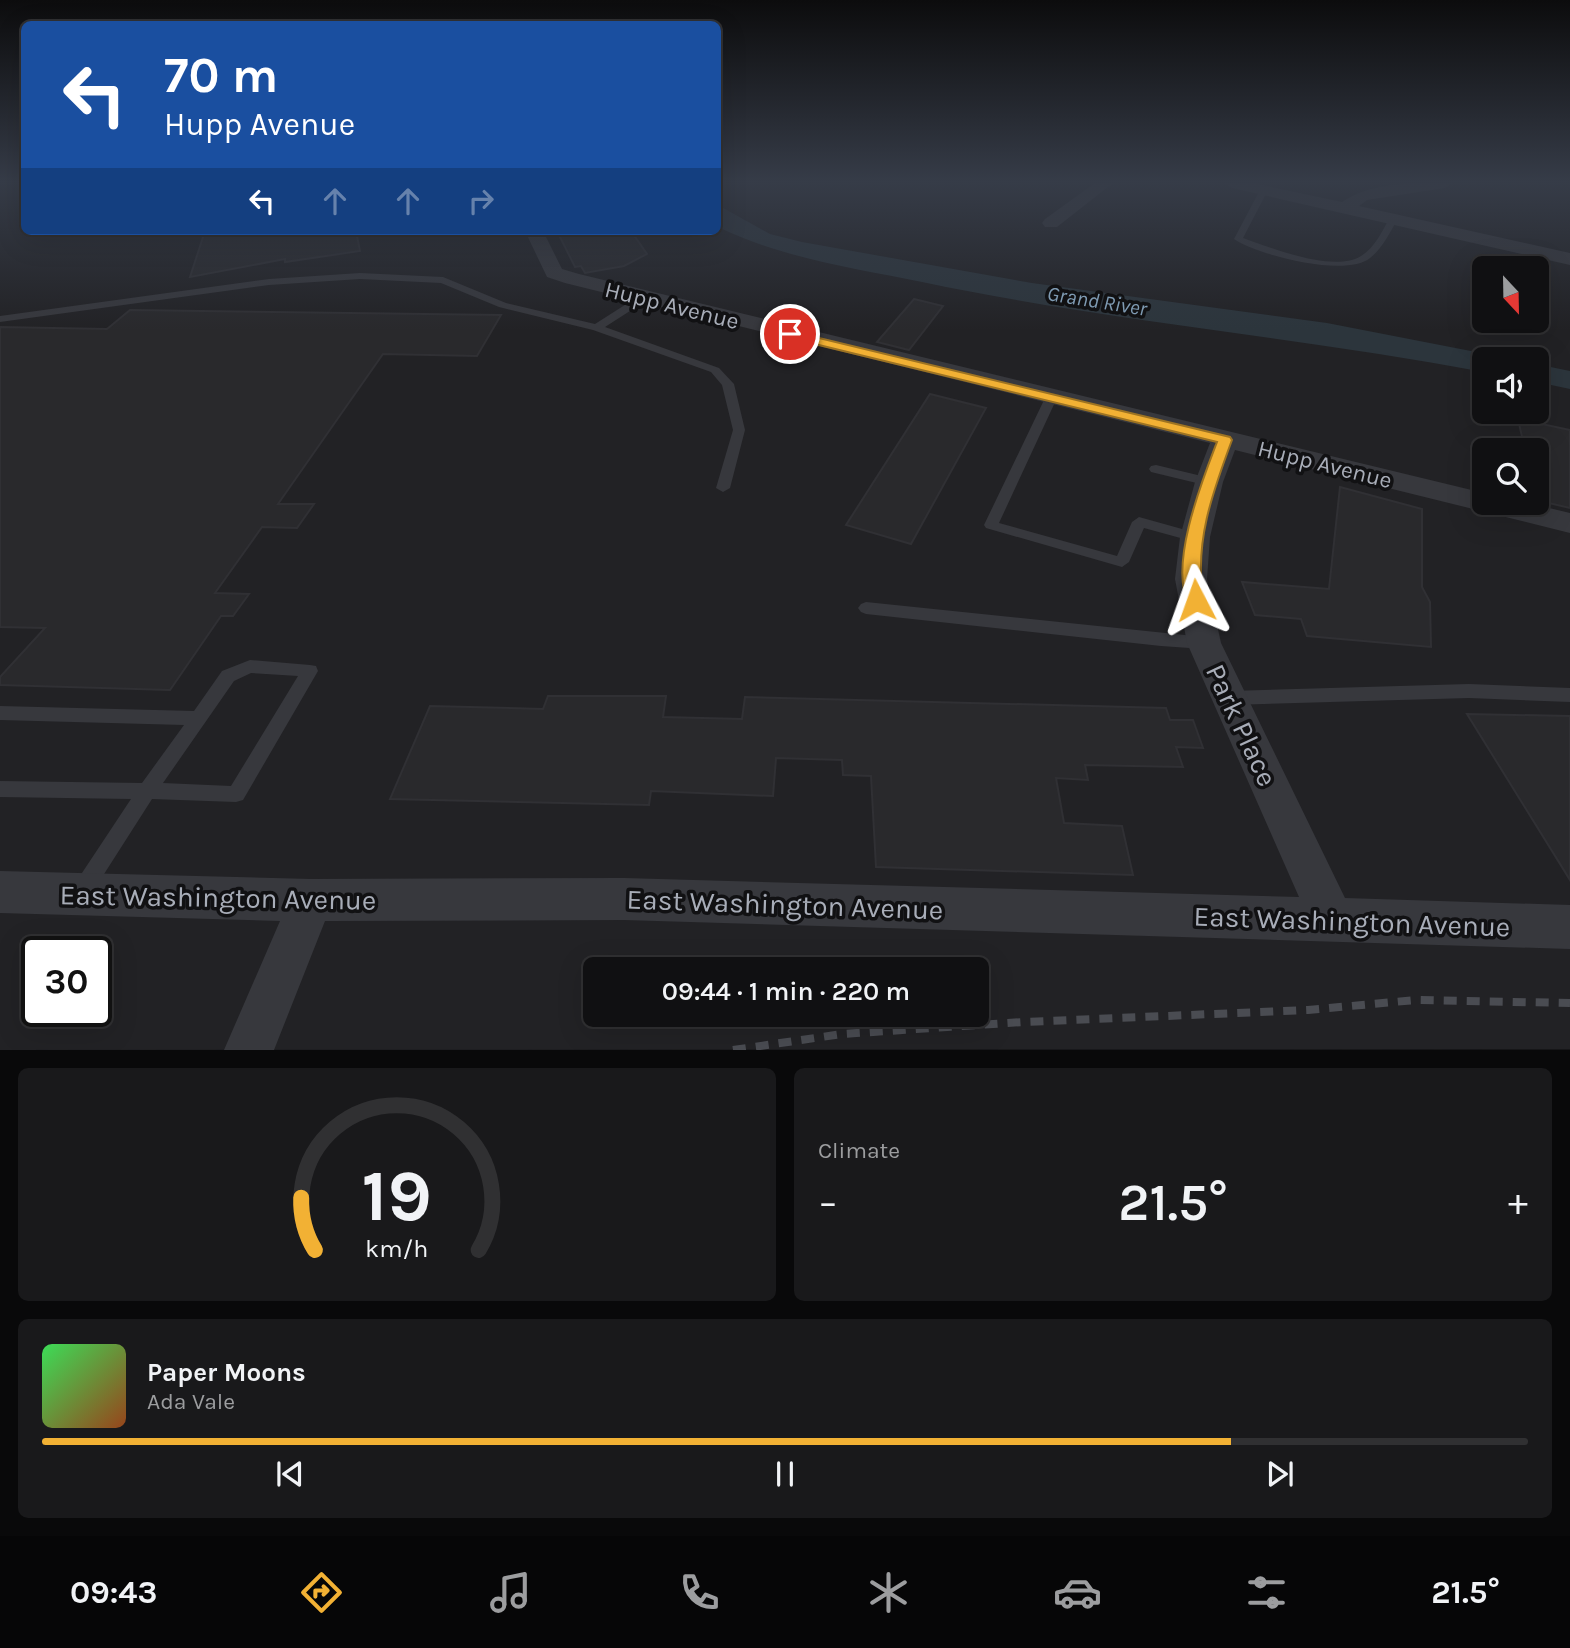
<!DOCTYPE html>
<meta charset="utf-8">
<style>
:root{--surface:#101012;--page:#19191b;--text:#f1f3f6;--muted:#9c9d9f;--line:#303032;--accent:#f2b134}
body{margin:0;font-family:Karla,sans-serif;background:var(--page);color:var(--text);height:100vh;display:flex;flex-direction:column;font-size:26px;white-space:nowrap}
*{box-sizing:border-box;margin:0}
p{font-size:23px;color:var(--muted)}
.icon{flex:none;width:38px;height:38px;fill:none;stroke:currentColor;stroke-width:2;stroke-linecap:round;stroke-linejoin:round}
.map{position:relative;height:1050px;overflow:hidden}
.side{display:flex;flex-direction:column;gap:18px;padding:18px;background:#09090a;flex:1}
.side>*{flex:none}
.banner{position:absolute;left:21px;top:21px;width:700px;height:214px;border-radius:10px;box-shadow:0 7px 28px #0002,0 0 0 2px var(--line);background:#1a4fa0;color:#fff;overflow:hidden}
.needle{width:46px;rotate:158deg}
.tools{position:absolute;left:1472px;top:256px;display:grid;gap:14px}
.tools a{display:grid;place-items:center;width:77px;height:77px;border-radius:10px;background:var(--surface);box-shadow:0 7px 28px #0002,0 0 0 2px var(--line);font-size:35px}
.speed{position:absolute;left:21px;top:936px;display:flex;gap:14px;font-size:35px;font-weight:700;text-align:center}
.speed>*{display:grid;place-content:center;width:91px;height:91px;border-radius:50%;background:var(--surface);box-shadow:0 7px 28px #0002,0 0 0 2px var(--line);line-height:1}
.speed .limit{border:4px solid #111;border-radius:10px;background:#fff;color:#111}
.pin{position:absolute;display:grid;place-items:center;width:60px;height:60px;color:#fff;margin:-30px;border:4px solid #fff;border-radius:50%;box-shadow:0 2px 7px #0007}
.me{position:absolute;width:77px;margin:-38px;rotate:356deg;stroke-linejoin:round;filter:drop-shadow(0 0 5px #0008)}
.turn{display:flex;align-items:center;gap:24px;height:147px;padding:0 28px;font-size:32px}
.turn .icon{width:91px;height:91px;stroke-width:2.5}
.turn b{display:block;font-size:49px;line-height:60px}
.lanes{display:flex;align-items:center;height:66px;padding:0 28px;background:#0003;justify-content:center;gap:35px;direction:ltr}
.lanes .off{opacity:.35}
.big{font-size:52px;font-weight:600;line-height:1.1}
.side .card{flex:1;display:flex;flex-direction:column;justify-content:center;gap:10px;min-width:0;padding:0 24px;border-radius:10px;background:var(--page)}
.side .dial{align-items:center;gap:0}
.dial svg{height:182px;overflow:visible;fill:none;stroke:var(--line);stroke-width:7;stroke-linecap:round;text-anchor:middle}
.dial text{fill:var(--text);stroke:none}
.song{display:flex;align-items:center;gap:21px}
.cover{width:84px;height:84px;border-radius:10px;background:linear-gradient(135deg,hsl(130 70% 55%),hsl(20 70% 35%))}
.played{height:7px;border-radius:4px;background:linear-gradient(90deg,var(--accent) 80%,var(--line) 80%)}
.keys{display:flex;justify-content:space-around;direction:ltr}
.heat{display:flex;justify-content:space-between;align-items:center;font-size:38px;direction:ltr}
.side .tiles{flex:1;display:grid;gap:18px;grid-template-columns:1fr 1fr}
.card:last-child{grid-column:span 2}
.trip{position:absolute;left:583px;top:957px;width:406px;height:70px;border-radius:10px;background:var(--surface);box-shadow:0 7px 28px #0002,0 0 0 2px var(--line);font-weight:600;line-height:70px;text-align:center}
.tab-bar{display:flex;height:112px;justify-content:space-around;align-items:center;background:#060607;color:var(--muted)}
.tab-bar .icon{width:49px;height:49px}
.tab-bar .active{color:var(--accent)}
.tab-bar b{font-size:32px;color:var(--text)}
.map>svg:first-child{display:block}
.built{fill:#222225;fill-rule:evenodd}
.water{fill:#2c353c}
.building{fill:#29292c;stroke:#303034;stroke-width:2}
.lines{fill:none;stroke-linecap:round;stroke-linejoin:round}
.service{fill:#37383d;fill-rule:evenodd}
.minor{fill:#37383d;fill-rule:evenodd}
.rail{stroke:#4a4c52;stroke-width:8;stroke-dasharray:13 10;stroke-linecap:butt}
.route{fill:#f2b134;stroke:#9d7322;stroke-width:2}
.labels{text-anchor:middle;stroke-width:7;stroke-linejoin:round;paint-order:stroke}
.far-water-label{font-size:21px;font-style:italic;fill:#7f9bb3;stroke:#111113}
.street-label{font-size:23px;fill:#a8adb8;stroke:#111113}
.near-street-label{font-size:28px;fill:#a8adb8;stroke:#111113}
</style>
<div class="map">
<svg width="1570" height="1050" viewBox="0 0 1570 1050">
<rect width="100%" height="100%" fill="#161618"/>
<path class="built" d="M0,183H24V231H718V183H1570V1049L0,1050ZM1484,268H1536V320H1484ZM1484,359H1536V411H1484ZM1484,450H1536V502H1484ZM37,952H96V1012H37ZM595,970H976V1015H595Z"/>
<path class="water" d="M718,205L770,234L802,242L1032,283L1327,323L1512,359H1484V372C1298,337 1108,321 922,282C853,268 782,258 718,227Z
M1536,364L1570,371V389L1537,382Z"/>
<path class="building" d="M205,231H356L360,251L285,262V259L190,277Z
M557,231H631L647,254L624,266L585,273L581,266L575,267Z
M914,299L943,306L909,350L877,342Z
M130,310L501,315L477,356L383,354L278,504H314L297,528L262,527L215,593L249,594L233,616H221L170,690L0,685V677L45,628L0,627V327L107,329Z
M930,394L986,408L911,544L846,525Z
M1518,419L1570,430V508L1536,500V450H1525Z
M1340,487L1422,509V587L1430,602L1431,647L1307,636L1301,619L1255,615L1242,582L1329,589Z
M548,696H666L663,717L742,719L745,697L1166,708L1170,720H1193L1203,748L1176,747L1183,767L1085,765L1088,780L1056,778L1064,823L1122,826L1133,875L876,867L871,776L843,775L842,760L776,758L773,796L651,791L649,805L390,799L430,706L543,709Z
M1467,714L1570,716V880Z"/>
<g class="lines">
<path class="service" d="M1261,188L1268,190L1243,238C1271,248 1334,273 1361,256C1375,248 1383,229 1391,216L1398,218C1391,231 1382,249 1370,258C1346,278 1257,255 1234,239Z
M360,273L443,277L506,303L595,324L639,296H647V300L605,327L719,368L734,384L745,430L730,488L723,492L716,488L733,430L722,385L711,372L593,330L499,307L441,283L360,279L269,285L0,322V316L269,279Z
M1051,394L1057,398L999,523L1117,556L1132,522L1139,517L1200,534L1202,537L1200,540L1195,542L1144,528L1129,562L1122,567L986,528L984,525L1045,398Z
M1156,465L1214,479L1216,482L1209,486L1151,472L1149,469L1151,466Z
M866,602L1204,637L1210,639L1212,643L1210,647L1204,649L1161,646L866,614L861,612L858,608L861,604Z
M250,660L310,665L316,666L318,671L243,800L236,802L152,799L90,896L83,899L76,896L73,889L76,882L131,799L0,797V781L142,783L184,725L0,720V706L194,711L222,671ZM251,673L298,676L231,786L163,783L234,681Z
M1469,684L1570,688V702L1469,698L1230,705L1224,703L1221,698L1224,693L1230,691Z"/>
<path class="minor" d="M1095,183H1113L1057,227H1045L1042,223L1045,219Z
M1224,183H1253L1342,202C1372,181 1417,183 1453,183L1445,188L1367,200L1359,206L1570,253V265L1232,188Z
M525,231H543L562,269L579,274L1484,493V502H1524L1570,513V533L1235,450L1223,482L1210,537L1207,579L1221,643L1345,898L1570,905V949L624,920L325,921L274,1050H224L280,921L0,913V871L311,879L624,878L1299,897L1187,643L1175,579L1180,537L1195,482L1210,443L565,283L547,277Z"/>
<path class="rail" d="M733,1050L842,1034L1023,1022L1308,1010L1415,1000L1570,1003"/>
</g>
<linearGradient id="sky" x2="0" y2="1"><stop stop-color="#0c0c0d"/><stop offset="0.55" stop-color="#363c48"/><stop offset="1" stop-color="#363c48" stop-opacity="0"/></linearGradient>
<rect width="1570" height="330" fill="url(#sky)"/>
<path class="route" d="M790,331L1230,437L1232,440C1213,491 1193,545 1204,600L1202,605H1189C1168,566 1202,481 1217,442L786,337L784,334Z"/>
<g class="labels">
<g class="far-water-label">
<text transform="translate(1097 301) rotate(9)" y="7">Grand River</text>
</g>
<g class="street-label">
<text transform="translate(672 305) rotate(14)" y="8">Hupp Avenue</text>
<text transform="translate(1325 464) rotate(14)" y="8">Hupp Avenue</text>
</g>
<g class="near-street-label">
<text transform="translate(1242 725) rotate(65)" y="10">Park Place</text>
<text transform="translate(218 897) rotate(1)" y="10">East Washington Avenue</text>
<text transform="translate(785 904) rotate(2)" y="10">East Washington Avenue</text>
<text transform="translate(1352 921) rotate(2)" y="10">East Washington Avenue</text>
</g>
</g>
</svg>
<div class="tools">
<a><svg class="needle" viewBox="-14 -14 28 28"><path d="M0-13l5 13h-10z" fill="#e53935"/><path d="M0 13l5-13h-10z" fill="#9c9d9f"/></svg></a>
<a><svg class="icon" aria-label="sound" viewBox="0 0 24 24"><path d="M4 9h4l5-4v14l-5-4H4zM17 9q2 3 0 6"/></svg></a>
<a><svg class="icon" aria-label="search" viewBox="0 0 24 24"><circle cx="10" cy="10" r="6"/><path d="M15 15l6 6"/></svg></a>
</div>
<div class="speed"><div class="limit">30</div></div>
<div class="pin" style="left:790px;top:334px;background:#d93025"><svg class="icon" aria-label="arrive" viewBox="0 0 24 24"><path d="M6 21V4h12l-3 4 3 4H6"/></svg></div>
<svg class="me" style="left:1196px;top:600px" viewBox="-20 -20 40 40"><path d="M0-17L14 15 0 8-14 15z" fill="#f2b134" stroke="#fff" stroke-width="4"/></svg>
<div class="trip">09:44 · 1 min · 220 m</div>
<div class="banner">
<div class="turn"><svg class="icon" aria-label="left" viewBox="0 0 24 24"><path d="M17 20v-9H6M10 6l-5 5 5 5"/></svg><div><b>70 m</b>Hupp Avenue</div></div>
<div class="lanes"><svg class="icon" aria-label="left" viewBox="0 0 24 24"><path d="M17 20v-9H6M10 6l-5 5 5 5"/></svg><svg class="icon off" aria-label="ahead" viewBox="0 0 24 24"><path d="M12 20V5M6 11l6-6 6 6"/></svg><svg class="icon off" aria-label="ahead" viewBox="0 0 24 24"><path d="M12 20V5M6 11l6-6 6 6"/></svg><svg class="icon off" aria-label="right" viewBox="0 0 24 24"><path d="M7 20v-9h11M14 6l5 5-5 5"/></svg></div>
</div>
</div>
<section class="side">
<div class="tiles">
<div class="card dial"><svg viewBox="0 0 100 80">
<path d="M14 69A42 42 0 1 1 86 69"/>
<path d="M14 69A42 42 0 0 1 8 46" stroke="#f2b134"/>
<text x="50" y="56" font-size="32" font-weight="700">19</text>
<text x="50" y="72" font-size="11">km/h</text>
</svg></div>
<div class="card"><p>Climate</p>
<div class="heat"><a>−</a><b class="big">21.5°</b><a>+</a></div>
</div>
<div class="card">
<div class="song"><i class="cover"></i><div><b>Paper Moons</b><p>Ada Vale</p></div></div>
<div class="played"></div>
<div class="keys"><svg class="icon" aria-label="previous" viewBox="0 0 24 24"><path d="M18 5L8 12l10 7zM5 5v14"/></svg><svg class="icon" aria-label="pause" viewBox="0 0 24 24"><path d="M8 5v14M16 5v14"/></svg><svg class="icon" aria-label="next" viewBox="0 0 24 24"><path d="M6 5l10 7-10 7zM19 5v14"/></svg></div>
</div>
</div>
</section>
<nav class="tab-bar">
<b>09:43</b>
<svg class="icon active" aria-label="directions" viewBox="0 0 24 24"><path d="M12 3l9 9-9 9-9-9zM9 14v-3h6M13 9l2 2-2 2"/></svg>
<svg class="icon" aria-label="music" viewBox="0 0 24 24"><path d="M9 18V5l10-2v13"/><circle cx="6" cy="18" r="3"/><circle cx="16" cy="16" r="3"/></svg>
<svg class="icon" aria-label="phone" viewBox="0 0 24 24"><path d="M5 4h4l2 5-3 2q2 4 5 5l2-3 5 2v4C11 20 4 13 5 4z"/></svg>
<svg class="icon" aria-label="climate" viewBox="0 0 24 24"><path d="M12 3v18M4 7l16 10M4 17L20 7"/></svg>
<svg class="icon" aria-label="car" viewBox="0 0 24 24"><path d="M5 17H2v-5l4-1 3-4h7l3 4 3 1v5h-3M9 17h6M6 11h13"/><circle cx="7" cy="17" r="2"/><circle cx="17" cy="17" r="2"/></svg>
<svg class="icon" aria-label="filters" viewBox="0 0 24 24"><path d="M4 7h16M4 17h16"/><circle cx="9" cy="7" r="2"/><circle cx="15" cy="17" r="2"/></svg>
<b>21.5°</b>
</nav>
